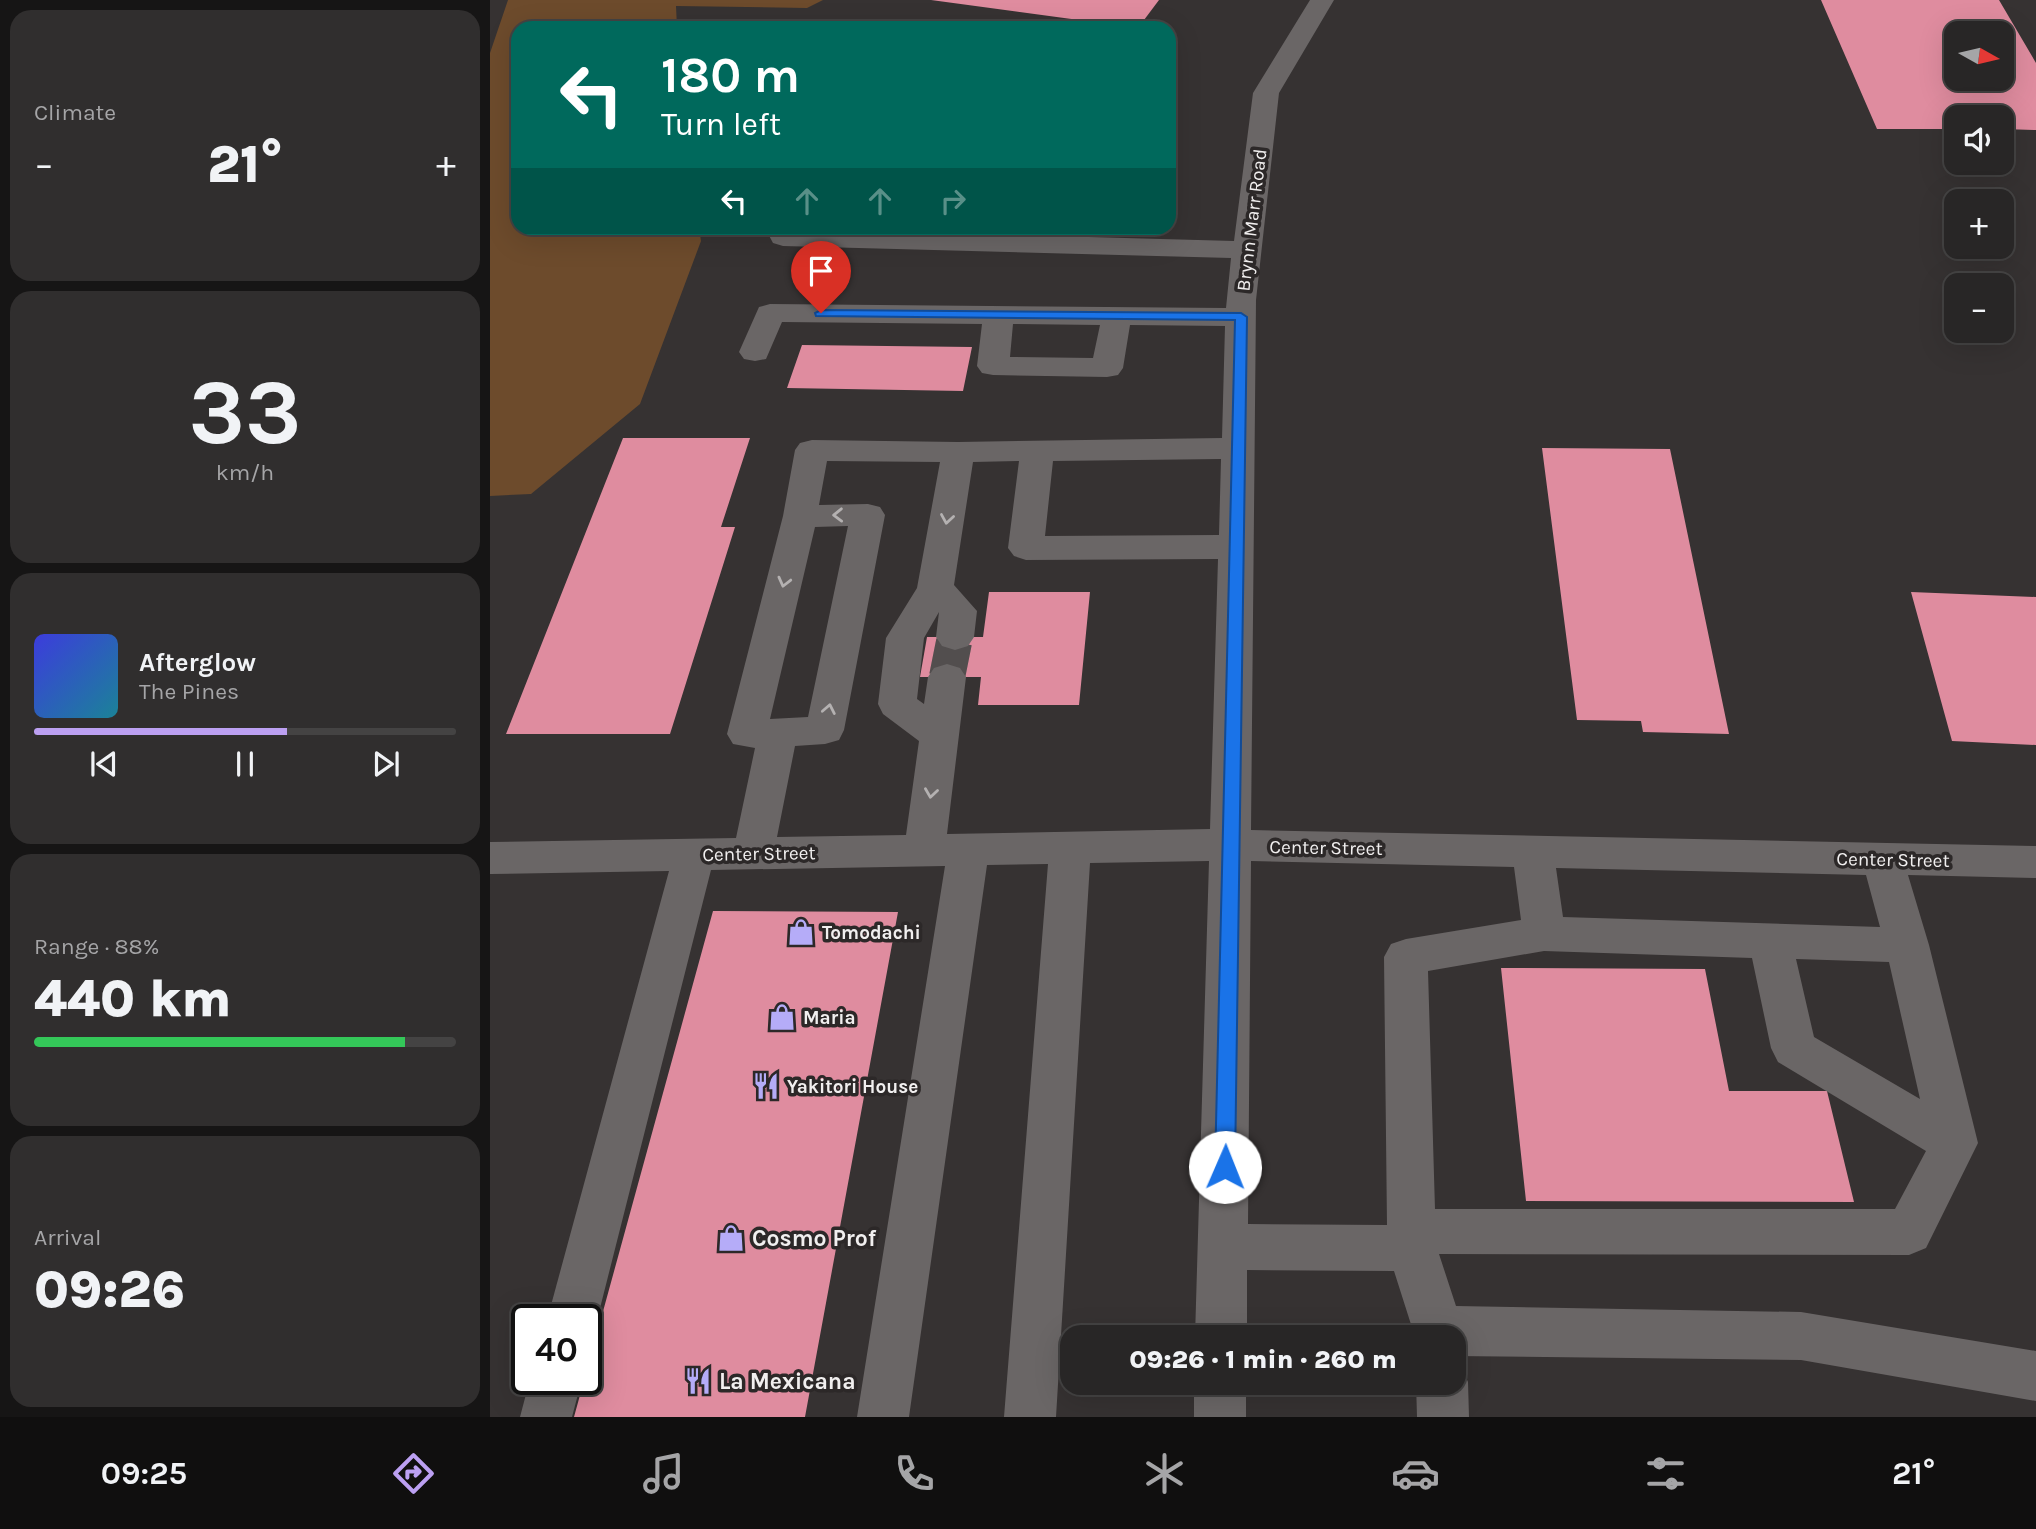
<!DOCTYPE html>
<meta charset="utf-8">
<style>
:root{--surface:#282626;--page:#302e2e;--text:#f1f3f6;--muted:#a5a5a7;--line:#444343;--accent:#bca0f2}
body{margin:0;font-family:Karla,sans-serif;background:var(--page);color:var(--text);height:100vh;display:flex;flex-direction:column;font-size:26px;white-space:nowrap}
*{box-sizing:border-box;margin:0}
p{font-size:23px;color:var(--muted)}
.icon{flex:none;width:38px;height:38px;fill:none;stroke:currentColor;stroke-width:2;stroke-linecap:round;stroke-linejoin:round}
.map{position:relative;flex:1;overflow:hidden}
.drawer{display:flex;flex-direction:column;gap:10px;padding:10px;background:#161515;width:490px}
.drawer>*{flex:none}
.guide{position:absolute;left:21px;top:21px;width:665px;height:214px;border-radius:21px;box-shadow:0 7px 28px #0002,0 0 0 2px var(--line);background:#00695c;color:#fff;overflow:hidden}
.needle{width:46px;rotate:98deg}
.buttons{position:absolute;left:1454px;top:21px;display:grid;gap:14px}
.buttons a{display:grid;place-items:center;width:70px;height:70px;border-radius:14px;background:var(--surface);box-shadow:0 7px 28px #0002,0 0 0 2px var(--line);font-size:35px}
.speed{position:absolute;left:21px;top:1304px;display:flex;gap:14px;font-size:35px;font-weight:700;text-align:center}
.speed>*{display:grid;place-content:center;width:91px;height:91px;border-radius:50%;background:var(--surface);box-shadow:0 7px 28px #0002,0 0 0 2px var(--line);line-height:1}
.speed .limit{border:4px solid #111;border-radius:10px;background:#fff;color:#111}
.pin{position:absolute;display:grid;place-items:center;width:60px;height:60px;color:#fff;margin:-72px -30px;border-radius:50% 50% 50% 0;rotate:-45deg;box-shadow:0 0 7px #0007}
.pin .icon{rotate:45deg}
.me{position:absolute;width:77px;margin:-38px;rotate:1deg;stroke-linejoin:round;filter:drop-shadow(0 0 5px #0008)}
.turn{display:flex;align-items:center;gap:24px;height:147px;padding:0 35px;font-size:32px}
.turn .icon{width:91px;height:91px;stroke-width:2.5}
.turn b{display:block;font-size:49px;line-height:60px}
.lanes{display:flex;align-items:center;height:66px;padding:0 35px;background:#0003;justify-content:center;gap:35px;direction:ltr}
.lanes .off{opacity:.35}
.big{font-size:52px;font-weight:800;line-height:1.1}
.drawer .widget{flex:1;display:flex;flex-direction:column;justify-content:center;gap:10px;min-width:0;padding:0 24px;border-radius:21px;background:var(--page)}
.drawer .dial{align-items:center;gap:0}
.dial b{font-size:91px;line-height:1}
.song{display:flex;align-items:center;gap:21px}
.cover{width:84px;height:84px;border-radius:10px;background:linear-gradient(135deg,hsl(240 70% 55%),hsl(190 70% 35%))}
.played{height:7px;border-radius:4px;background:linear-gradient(90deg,var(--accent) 60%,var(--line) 60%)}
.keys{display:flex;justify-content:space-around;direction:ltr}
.heat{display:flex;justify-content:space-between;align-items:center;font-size:38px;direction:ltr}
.charge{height:10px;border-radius:5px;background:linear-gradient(90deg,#34c759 88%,var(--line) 0)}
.trip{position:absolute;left:570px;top:1325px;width:406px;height:70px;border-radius:21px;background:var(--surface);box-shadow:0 7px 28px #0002,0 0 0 2px var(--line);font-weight:800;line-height:70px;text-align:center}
.dock{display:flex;height:112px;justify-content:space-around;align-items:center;background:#100f0f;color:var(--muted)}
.dock .icon{width:49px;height:49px}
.dock .selected{color:var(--accent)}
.dock b{font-size:32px;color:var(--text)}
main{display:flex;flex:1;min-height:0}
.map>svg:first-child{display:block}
.green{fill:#6d4b2c}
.building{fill:#df8c9f;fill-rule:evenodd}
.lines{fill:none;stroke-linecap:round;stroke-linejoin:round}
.minor-tunnel{stroke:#524e4e;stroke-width:36;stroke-dasharray:36 18;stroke-linecap:butt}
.minor{fill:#6a6666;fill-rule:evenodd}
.oneway{stroke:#b4b1b1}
.route{fill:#1a73e8;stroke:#114b97;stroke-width:2}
.labels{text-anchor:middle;stroke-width:7;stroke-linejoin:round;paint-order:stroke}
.street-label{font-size:19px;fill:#f1efef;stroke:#2c2828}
.poi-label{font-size:19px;font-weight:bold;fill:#f1efef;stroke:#2c2828;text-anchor:start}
.near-poi-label{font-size:23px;font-weight:bold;fill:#f1efef;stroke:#2c2828;text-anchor:start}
</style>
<main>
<section class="drawer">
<div class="widget"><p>Climate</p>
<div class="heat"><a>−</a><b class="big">21°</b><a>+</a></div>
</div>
<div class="widget dial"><b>33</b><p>km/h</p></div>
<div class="widget">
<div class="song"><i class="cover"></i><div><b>Afterglow</b><p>The Pines</p></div></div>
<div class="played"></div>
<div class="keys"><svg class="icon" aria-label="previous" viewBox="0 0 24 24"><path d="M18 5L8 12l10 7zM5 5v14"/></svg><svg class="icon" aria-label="pause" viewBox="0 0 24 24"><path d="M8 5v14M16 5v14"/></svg><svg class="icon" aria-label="next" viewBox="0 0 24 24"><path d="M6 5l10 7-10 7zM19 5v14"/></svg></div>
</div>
<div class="widget"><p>Range · 88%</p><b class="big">440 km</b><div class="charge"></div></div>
<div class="widget"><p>Arrival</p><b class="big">09:26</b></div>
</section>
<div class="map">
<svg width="1546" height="1417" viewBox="0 0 1546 1417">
<rect width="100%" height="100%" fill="#363232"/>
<path class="green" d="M18,0H333L317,8L186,6L187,28H28V228H209L211,241L150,404L41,494L0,496V53Z"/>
<path class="building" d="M441,0H669L648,28Z
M1331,0H1509L1546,63V130L1512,129V117H1466V129H1387ZM1466,33H1512V79H1466Z
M312,345L482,347L473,391L297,388Z
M133,438H260L231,527H245L180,734H16Z
M1052,448L1180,449L1239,734L1153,732L1151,721L1087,720Z
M499,592H600L589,705H488L491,677H430L437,637H493Z
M1421,592L1546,597V745L1462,741Z
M223,911L408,912L315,1417H84Z
M1011,968L1215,969L1239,1091H1337L1364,1202L1036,1201Z"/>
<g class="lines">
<path class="minor-tunnel" d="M457,677L465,637"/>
<path class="minor" d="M820,0H844L789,93L766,300L761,830L1546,846V878L1418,875L1439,945L1488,1143L1436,1248L1419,1255L949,1254L966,1306L1311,1312L1546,1351V1401L1311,1360L964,1356V1337H925L904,1271L757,1270V1337H705L719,861L600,863L566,1417H514L558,864L497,865L419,1417H367L455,866L221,870L107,1320L100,1337L96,1339V1320H57L179,871L0,874V842L246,838L265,748L243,744L237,734L293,516L305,450L310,443L322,440L468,442L732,438L735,326L640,325L633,368L628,375L617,377L503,375L492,373L487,366L492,324L292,322L276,359L265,361L254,359L249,352L269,307L280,304L736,308L741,258L293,246L283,243L275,228L744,241L763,93ZM523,324L610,325L603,358L520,357ZM731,459L729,535L555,536L563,461ZM337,461L450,462L427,588L396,638L388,704L393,714L429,741L416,835L287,837L305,746L335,744L349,740L354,730L395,515L390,507L378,504L329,505ZM529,461L518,548L524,556L536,560L728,559L720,829L457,834L476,677L470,668L457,664L444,668L438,677L434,704L427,699L434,638L449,612L446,637L452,646L465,650L478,646L484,637L487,611L464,585L483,462ZM358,526L318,717L280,719L325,527ZM761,861L1024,867L1031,920L916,939L901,944L894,957L897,1225L758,1224ZM1066,868L1376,875L1390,927L1073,917ZM1054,951L1262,958L1281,1048L1288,1062L1436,1151L1405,1209H945L938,971ZM1306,959L1399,962L1430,1099L1324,1037Z
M964,1362L970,1364L978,1382L979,1417H927L926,1382H964Z
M40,1379H92L82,1417H30Z
M704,1382H756V1417H704Z"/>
</g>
<defs><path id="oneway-chevron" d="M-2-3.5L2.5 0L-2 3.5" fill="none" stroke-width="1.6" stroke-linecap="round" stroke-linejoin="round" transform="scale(1.75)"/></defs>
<g class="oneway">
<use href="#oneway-chevron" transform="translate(348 515) rotate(179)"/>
<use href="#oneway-chevron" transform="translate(457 519) rotate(99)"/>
<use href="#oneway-chevron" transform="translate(294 582) rotate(104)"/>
<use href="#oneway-chevron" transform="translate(339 709) rotate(-79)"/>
<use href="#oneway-chevron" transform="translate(441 793) rotate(98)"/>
</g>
<path class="route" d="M331,310L751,313L757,317L745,1167L742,1173L735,1175L728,1173L725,1167L745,320L326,316L325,313Z"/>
<defs>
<symbol id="shop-bare" viewBox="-9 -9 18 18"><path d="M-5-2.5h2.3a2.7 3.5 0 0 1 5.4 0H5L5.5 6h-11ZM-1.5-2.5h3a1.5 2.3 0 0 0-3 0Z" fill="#b5acf8" stroke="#2c2828" stroke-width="2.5" paint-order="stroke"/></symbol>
<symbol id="restaurant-bare" viewBox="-9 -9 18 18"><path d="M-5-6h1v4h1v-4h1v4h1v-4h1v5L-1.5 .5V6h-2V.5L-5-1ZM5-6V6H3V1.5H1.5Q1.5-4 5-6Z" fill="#b5acf8" stroke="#2c2828" stroke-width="2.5" paint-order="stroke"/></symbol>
</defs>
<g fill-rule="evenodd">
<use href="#shop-bare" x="292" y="913" width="38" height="38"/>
<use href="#shop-bare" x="273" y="998" width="38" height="38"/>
<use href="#restaurant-bare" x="257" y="1067" width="38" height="38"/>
<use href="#shop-bare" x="222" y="1219" width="38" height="38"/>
<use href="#restaurant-bare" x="189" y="1362" width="38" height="38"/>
</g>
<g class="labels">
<g class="street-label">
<text transform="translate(761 220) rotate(-83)" y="7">Brynn Marr Road</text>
<text transform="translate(836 847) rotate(1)" y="7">Center Street</text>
<text transform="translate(269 853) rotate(-1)" y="7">Center Street</text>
<text transform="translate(1403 859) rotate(1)" y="7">Center Street</text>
</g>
<g class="poi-label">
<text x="332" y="939">Tomodachi</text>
<text x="313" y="1024">Maria</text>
<text x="297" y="1093">Yakitori House</text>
</g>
<g class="near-poi-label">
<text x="262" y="1246">Cosmo Prof</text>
<text x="229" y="1389">La Mexicana</text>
</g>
</g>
</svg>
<div class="buttons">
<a><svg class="needle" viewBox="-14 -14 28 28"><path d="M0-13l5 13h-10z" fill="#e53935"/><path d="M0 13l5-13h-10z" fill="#a5a5a7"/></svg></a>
<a><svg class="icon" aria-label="sound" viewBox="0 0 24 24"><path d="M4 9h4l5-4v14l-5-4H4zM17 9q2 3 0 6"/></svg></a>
<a>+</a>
<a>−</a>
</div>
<div class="speed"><div class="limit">40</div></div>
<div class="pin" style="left:331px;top:313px;background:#d93025"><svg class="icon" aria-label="arrive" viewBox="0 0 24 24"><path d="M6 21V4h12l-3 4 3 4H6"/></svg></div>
<svg class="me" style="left:735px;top:1167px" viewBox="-20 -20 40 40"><circle r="19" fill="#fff"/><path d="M0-13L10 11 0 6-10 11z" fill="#1a73e8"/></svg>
<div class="trip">09:26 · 1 min · 260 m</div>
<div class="guide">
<div class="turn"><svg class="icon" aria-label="left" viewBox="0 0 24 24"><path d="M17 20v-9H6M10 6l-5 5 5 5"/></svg><div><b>180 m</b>Turn left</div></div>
<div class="lanes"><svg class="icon" aria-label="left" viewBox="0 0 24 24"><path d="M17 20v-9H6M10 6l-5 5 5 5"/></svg><svg class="icon off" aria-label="ahead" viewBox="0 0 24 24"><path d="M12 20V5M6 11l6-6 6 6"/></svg><svg class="icon off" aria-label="ahead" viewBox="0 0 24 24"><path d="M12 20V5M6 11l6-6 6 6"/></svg><svg class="icon off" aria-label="right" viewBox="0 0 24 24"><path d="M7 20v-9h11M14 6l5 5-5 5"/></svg></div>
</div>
</div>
</main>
<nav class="dock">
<b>09:25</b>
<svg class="icon selected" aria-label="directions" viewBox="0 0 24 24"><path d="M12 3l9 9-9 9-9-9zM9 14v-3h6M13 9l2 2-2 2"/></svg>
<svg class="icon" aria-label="music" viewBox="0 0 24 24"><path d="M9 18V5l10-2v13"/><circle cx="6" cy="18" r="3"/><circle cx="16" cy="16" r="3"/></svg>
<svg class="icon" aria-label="phone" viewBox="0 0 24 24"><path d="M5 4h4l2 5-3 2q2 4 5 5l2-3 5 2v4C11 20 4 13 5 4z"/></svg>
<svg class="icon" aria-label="climate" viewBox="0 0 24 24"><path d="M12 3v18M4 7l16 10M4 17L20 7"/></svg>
<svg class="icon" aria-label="car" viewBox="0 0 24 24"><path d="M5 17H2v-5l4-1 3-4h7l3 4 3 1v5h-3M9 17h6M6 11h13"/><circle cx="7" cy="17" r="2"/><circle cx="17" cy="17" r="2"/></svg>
<svg class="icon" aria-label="filters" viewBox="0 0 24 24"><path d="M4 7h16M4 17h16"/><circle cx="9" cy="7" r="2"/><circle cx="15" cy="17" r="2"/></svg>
<b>21°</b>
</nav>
